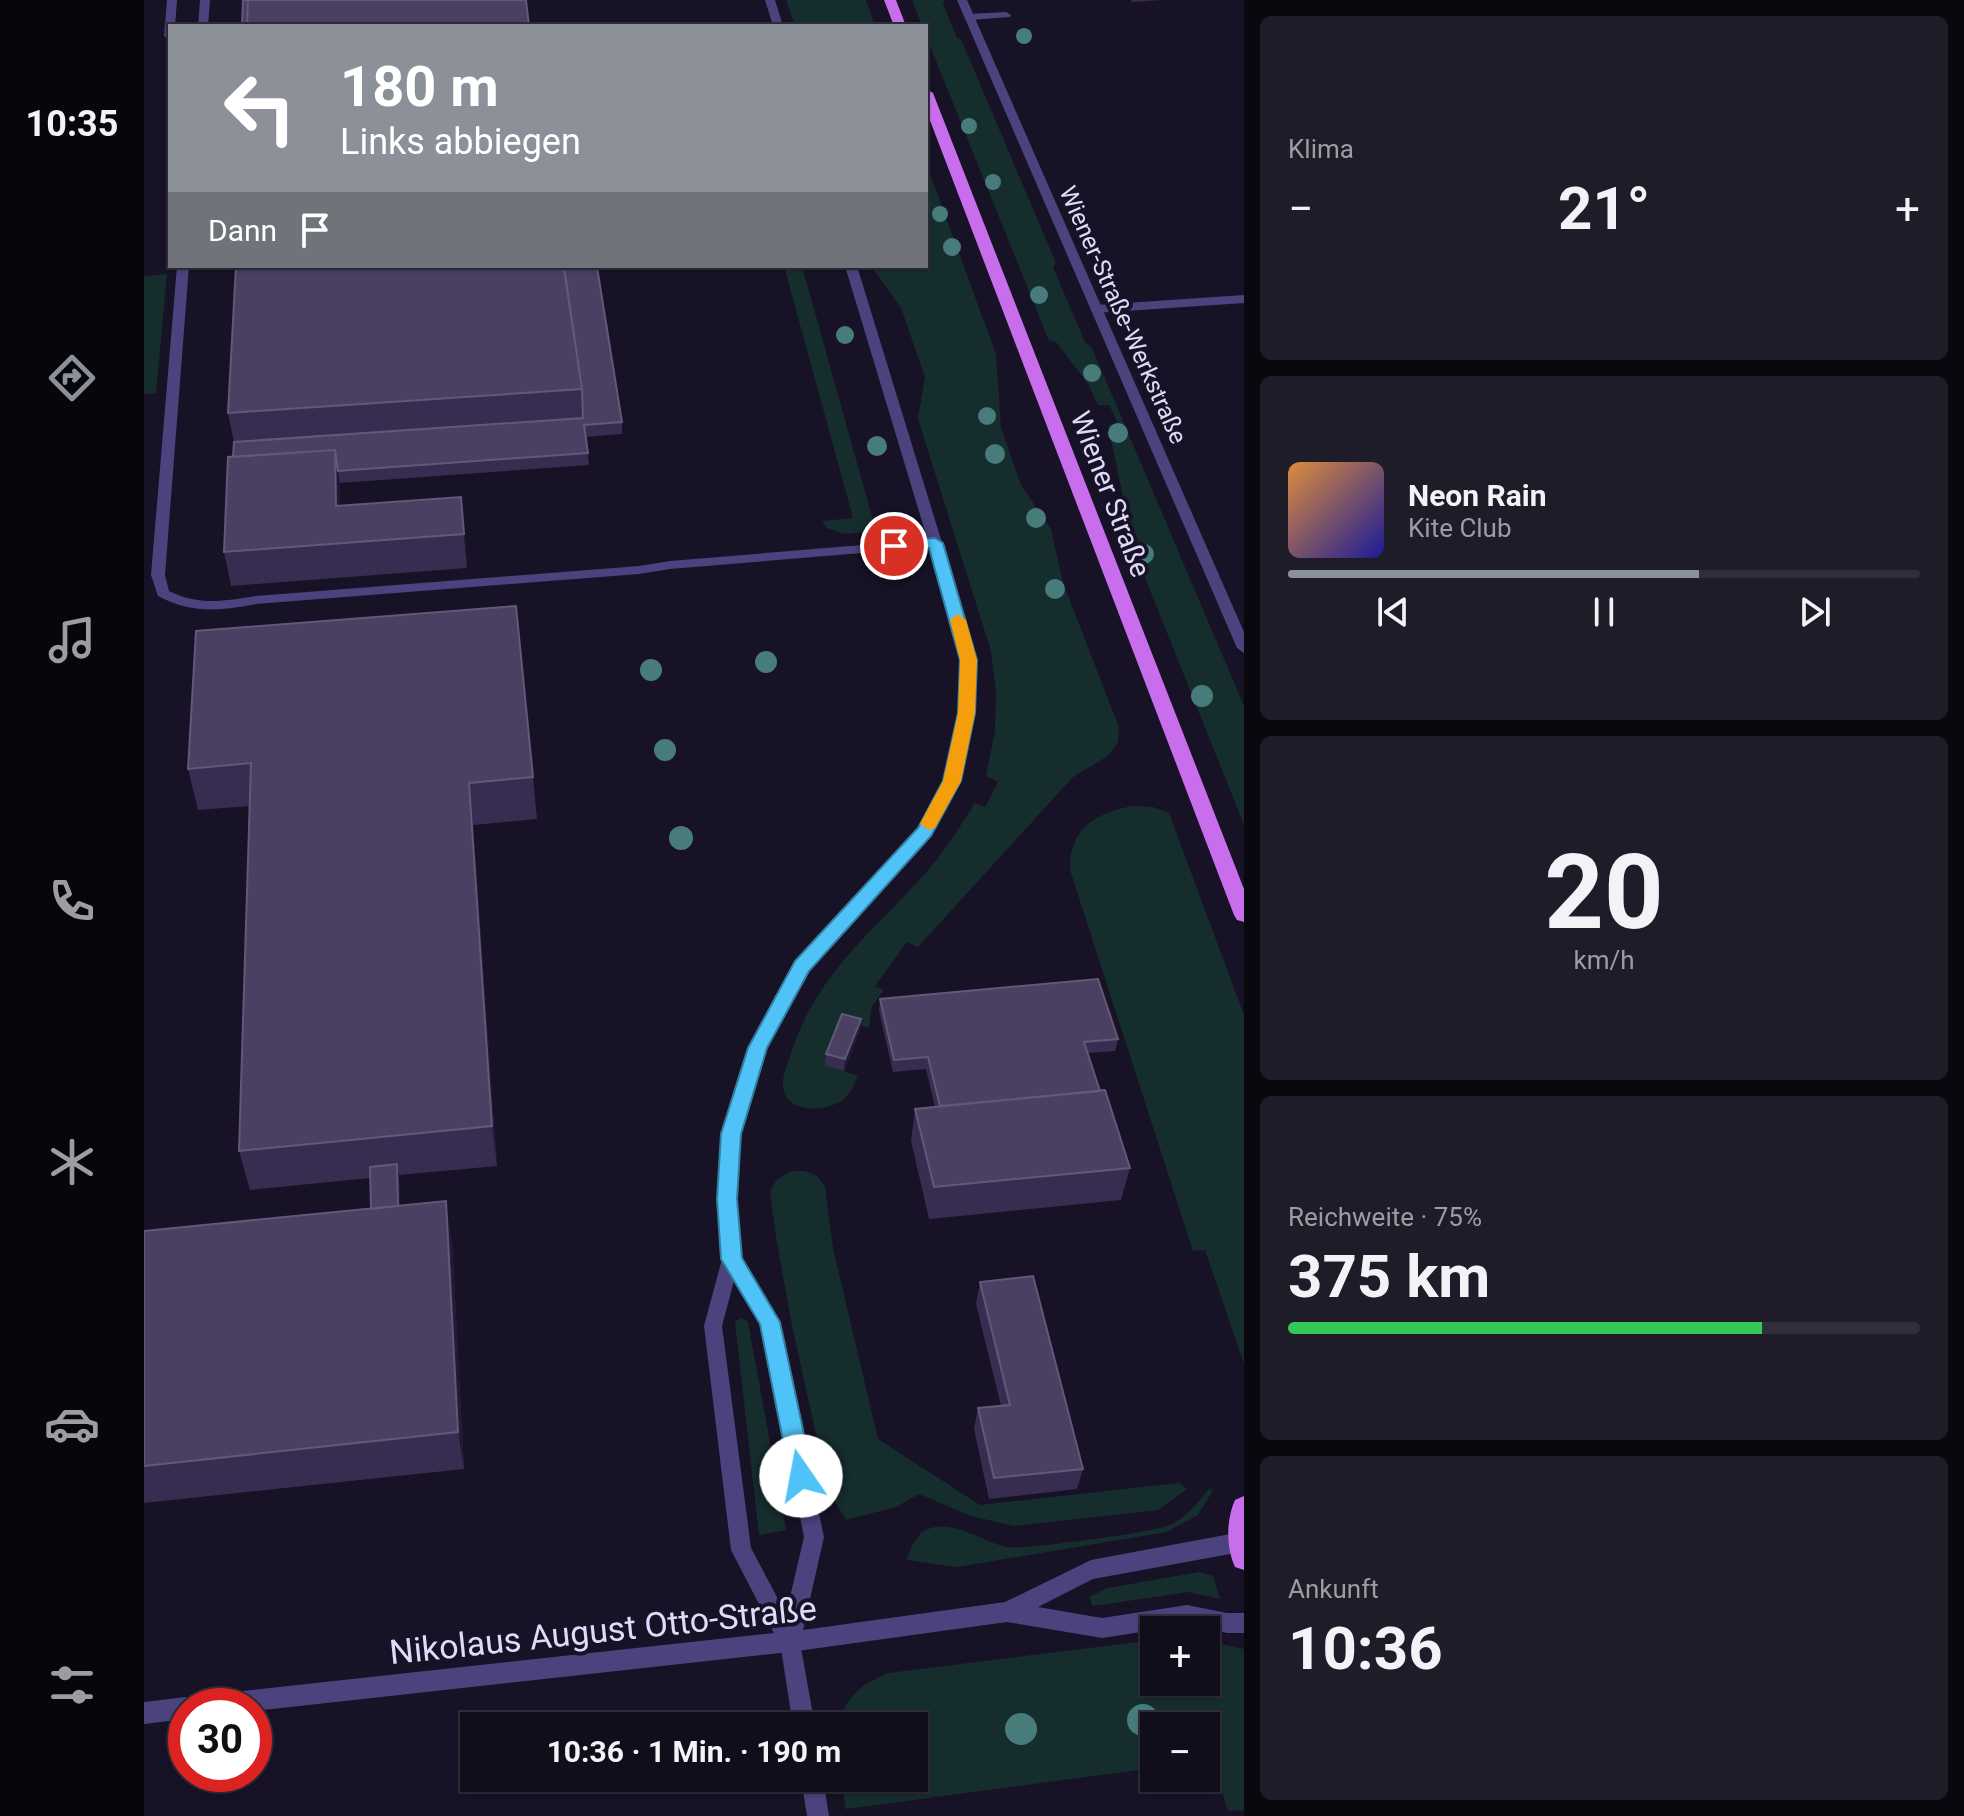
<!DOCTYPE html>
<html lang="de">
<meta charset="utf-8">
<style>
:root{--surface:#110e1c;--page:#1e1c29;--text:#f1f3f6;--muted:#9c9ca3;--line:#302e3b;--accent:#8c9099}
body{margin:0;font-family:Roboto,sans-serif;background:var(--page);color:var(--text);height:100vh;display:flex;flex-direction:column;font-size:30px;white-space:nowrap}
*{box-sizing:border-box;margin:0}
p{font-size:26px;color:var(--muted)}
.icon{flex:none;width:44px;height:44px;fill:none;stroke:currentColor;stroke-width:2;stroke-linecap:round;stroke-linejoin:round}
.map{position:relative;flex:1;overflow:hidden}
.panel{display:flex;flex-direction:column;gap:16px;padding:16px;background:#09080f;width:720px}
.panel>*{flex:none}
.guide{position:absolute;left:24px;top:24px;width:760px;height:244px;border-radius:0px;box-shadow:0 2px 6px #0004,0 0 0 2px var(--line);background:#8c9099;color:#fff;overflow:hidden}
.buttons{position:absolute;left:996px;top:1616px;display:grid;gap:16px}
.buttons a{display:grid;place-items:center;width:80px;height:80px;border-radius:0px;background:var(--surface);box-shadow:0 2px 6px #0004,0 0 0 2px var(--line);font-size:40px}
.speed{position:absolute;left:24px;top:1688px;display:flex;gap:16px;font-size:40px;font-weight:700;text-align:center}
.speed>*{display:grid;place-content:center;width:104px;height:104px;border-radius:50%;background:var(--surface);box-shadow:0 2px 6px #0004,0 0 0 2px var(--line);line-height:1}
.speed .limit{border:12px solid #d22;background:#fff;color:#111}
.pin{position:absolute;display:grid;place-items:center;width:68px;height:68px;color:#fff;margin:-34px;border:4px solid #fff;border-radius:50%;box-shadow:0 2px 8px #0007}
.me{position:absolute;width:88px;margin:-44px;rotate:348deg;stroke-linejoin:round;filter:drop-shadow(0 0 6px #0008)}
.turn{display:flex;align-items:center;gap:28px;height:168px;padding:0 40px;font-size:36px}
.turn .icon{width:104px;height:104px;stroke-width:2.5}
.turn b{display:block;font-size:56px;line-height:68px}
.then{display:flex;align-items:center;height:76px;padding:0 40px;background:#0003;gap:16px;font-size:30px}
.big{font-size:60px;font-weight:700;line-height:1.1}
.panel .tile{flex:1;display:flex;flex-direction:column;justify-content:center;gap:12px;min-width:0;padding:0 28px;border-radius:12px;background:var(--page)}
.panel .dial{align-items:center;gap:0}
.dial b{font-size:104px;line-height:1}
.song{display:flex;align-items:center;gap:24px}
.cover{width:96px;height:96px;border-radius:12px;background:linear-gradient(135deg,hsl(30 70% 55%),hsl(240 70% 35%))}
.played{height:8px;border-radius:4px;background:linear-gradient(90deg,var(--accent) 65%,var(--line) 65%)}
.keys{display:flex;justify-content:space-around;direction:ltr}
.heat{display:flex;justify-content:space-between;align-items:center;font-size:44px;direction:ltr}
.charge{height:12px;border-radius:6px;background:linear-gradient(90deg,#34c759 75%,var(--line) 0)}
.trip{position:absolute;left:316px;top:1712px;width:468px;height:80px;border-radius:0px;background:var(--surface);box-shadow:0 2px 6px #0004,0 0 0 2px var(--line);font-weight:700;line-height:80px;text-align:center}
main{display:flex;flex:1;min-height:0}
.menu{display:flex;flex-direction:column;width:144px;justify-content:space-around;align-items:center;background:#07060b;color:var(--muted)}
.menu .icon{width:56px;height:56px}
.menu .active{color:var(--accent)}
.menu b{font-size:36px;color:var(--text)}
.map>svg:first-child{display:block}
.green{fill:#162d2e}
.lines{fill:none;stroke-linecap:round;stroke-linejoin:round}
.lane{fill:#4a437e;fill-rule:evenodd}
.street{fill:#4a437e;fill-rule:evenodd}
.primary{fill:#c86eed;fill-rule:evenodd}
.tree{fill:#477c7b}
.wall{fill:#372d50}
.shaded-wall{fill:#221a37}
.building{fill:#494062;stroke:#61587a;stroke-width:2}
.route{fill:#4fc3f7;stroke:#337fa1;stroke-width:2}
.slow{fill:#f59e0b}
.labels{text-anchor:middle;stroke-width:8;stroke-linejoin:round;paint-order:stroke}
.far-street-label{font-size:24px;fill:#e0dafb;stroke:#171225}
.street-label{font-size:28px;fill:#e0dafb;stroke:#171225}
.near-street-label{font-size:34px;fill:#e0dafb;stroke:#171225}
</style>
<main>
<nav class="menu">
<b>10:35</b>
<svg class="icon active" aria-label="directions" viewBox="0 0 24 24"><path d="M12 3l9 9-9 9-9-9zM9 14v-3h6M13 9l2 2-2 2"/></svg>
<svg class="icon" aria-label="music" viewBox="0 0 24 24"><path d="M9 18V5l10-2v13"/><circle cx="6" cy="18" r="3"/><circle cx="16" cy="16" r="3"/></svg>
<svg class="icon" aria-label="phone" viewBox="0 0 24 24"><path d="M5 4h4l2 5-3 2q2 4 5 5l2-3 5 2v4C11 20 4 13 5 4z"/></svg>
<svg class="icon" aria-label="climate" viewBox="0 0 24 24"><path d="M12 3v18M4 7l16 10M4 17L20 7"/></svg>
<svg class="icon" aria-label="car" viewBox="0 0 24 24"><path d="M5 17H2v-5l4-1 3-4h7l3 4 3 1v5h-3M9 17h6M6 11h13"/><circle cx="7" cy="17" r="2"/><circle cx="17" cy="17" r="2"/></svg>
<svg class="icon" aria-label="filters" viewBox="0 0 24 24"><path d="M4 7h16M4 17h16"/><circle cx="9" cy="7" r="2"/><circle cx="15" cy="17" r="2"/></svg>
</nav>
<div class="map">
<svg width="1100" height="1816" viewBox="0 0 1100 1816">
<rect width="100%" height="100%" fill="#171225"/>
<path class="green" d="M642,0H722L731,26H651Z
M768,0H801L799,4L813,38L817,39L912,263L909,267L941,342L948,348L1100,706V825L977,518L983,516L964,425L974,423L965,405H954L944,384L912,342L905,341L782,36V26H778Z
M782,163L852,354L857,428L877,485L907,529L919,583L975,727L974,742L964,756L929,777L774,947L763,942L731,986L740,990L728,1006L725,1028L699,1021L682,1065L714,1076C711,1082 708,1091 702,1097C686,1113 641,1115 639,1086C638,1076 643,1066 646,1056C672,972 731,931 786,868C803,848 817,825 831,803L841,807L854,782L842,776L851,731L852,691L847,651L774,419L781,377L757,308L727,266H782Z
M640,266H658L732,531L700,534L683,528L678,521L709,518Z
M23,274L12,393L0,394V276Z
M988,806L1009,807L1025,813L1100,1015V1364L1061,1250L1049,1251L926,870C925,829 951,813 988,806Z
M647,1171H661L673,1176L681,1187L689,1248L734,1439L836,1505L1035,1483L1043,1489L1014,1510L870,1526L827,1516L775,1494L752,1507L702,1520L689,1498L680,1470L648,1326L632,1237L626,1192L632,1180Z
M597,1318L604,1322L642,1530L615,1535L591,1322Z
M1066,1488L1068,1492L1054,1515L1023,1532L813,1567L762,1560C768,1547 772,1532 787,1528C812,1521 838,1542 863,1547C879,1550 1001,1533 1020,1527C1040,1521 1053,1503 1066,1488Z
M1055,1572L1069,1576L1076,1599L1045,1592L949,1606L945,1597L964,1588Z
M1010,1640V1682H1062V1641L1100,1649V1810L1084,1811L1069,1761H1062V1726H1010V1768L702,1809L697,1778H770V1726H692C705,1695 713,1687 744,1673Z"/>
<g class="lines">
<path class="lane" d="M23,0H33L31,26H26L25,39L20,36Z
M56,0H66L64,26H54Z
M862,12L867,15L866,17L825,20L820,17L825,14Z
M33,266H45L21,575L25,591C55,606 80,601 112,596L495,566L526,561L791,539L798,543L791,547L526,569L495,574L112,604C76,611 48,614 14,596L7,575Z
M1100,295V303L952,313L946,309L952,305Z
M646,1632L653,1635L656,1642L671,1726H649L636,1642L639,1635Z
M657,1778H679L685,1816H663Z"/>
<path class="street" d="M621,0H631L639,26H629Z
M813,0H823L1100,632V653L1093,648Z
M701,266H713L819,611L831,660L829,713L816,781L785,836L664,970L621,1048L596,1134L592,1199L596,1258L635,1322L680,1537L659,1630L861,1602L947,1560L1097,1532L1100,1534V1550L1097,1552L949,1579L894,1607L958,1618L1043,1605L1083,1613H1100V1633H1083L1043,1625L958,1638L863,1622L646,1652L110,1711V1706H42V1719L0,1724V1702L42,1697L50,1700L51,1704L53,1698L61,1695L630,1633L587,1550L560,1326L578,1259L574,1199L578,1134L605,1048L652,962L774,828L800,781L815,713L817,660L805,611ZM590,1281L617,1324L660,1537L642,1614L607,1548L578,1326Z"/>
<path class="primary" d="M740,0H752L762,26H750Z
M782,89L789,93L1100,889V922L1093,920L1090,915L782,110Z
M1100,1496V1570L1091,1567C1082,1547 1082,1520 1091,1500Z"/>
</g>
<g class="tree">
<circle cx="880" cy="36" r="8"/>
<circle cx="825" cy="126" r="8"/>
<circle cx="849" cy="182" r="8"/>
<circle cx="796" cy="214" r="8"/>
<circle cx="808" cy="247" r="9"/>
<circle cx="895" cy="295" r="9"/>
<circle cx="701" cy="335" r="9"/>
<circle cx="948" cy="373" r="9"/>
<circle cx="843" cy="416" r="9"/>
<circle cx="974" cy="433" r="10"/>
<circle cx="733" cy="446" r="10"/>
<circle cx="851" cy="454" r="10"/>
<circle cx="892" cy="518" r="10"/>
<circle cx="1000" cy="554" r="10"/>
<circle cx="911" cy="589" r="10"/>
<circle cx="622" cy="662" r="11"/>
<circle cx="507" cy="670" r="11"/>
<circle cx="1058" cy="696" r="11"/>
<circle cx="521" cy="750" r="11"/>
<circle cx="537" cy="838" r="12"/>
<circle cx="999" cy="1720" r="16"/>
<circle cx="877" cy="1729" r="16"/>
</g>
<path class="wall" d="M987,0H1017L988,2Z
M92,266H453L478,422V434L442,437L445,465L196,483V506L317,497L323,568L87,586L80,552L90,442L84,413Z
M52,631L389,777L393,819L329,825L353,1166L255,1175L256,1206L308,1241L320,1469L0,1503V1231L227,1209L226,1178L106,1190L95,1151L106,806L54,810L44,769Z
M736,999L974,1039L971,1051L944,1053L956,1091L986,1168L977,1200L785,1219L767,1141L771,1109L791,1107L782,1069L749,1072L735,1011Z
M717,1019L716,1031L700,1071L681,1066L682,1054Z
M836,1282L939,1469L933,1489L845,1499L830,1429L834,1408L857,1406L832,1304Z"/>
<path class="shaded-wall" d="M191,450L196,483L197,540L192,506Z
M317,497L321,531L323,568L320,534Z
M325,783L329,825L353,1166L348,1126Z
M717,1019L716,1031L700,1071L701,1059Z
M253,1164L255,1175L257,1246L255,1234Z
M302,1201L308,1241L320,1469L314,1432Z"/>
<path class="building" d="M99,0H104L103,25H98Z
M104,0H382L385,26H103Z
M92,266H420L438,389L84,413Z
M453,267L478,422L440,425L444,453L194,471L191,450L89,457L90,442L439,418L438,389L420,269Z
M191,450L192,506L317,497L320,534L80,552L84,457Z
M372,606L389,777L325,783L348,1126L95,1151L107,763L44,769L52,631Z
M954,979L974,1039L940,1042L956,1091L796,1106L784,1057L750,1060L736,999Z
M698,1014L717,1019L701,1059L682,1054Z
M961,1090L986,1168L790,1187L771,1109Z
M253,1164L254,1206L227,1209L226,1167Z
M302,1201L314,1432L0,1466V1231Z
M889,1276L939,1469L850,1478L834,1408L866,1405L836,1282Z"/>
<path class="route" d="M791,538L799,543L833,660L831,713L817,781L787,836L665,971L623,1048L597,1134L593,1199L598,1258L636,1322L669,1476L665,1483L657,1486L649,1483L646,1476L616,1324L577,1259L573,1199L577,1134L604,1048L651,961L774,828L799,781L814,713L816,660L785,548L750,551L742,546L750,541Z"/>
<path class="slow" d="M814,614L822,620L833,660L831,713L817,781L791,828L785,830L776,824L799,781L814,713L816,660L806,620Z"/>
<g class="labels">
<g class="far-street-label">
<text transform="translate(979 315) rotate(66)" y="8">Wiener-Straße-Werkstraße</text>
</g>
<g class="street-label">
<text transform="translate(967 494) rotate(69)" y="10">Wiener Straße</text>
</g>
<g class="near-street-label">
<text transform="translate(459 1630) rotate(-6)" y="12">Nikolaus August Otto-Straße</text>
</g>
</g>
</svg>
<div class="buttons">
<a>+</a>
<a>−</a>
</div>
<div class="speed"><div class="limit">30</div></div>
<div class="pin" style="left:750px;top:546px;background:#d93025"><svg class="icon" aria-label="arrive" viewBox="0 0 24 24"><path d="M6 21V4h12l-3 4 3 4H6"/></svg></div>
<svg class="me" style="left:657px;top:1476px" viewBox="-20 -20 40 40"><circle r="19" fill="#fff"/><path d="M0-13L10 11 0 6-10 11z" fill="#4fc3f7"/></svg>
<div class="trip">10:36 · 1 Min. · 190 m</div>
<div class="guide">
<div class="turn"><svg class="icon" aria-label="left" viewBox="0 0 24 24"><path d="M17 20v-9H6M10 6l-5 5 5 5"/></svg><div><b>180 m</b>Links abbiegen</div></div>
<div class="then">Dann<svg class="icon" aria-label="arrive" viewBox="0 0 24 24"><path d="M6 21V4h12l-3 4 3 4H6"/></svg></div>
</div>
</div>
<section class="panel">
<div class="tile"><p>Klima</p>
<div class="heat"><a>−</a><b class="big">21°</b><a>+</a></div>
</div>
<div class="tile">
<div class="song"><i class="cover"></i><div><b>Neon Rain</b><p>Kite Club</p></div></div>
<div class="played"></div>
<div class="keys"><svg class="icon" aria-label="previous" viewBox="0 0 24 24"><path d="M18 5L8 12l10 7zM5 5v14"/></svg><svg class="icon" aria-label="pause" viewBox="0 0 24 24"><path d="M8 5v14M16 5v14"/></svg><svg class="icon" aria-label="next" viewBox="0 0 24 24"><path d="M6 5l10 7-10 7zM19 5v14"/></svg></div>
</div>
<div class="tile dial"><b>20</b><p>km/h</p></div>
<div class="tile"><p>Reichweite · 75%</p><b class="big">375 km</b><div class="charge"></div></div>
<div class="tile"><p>Ankunft</p><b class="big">10:36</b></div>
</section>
</main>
